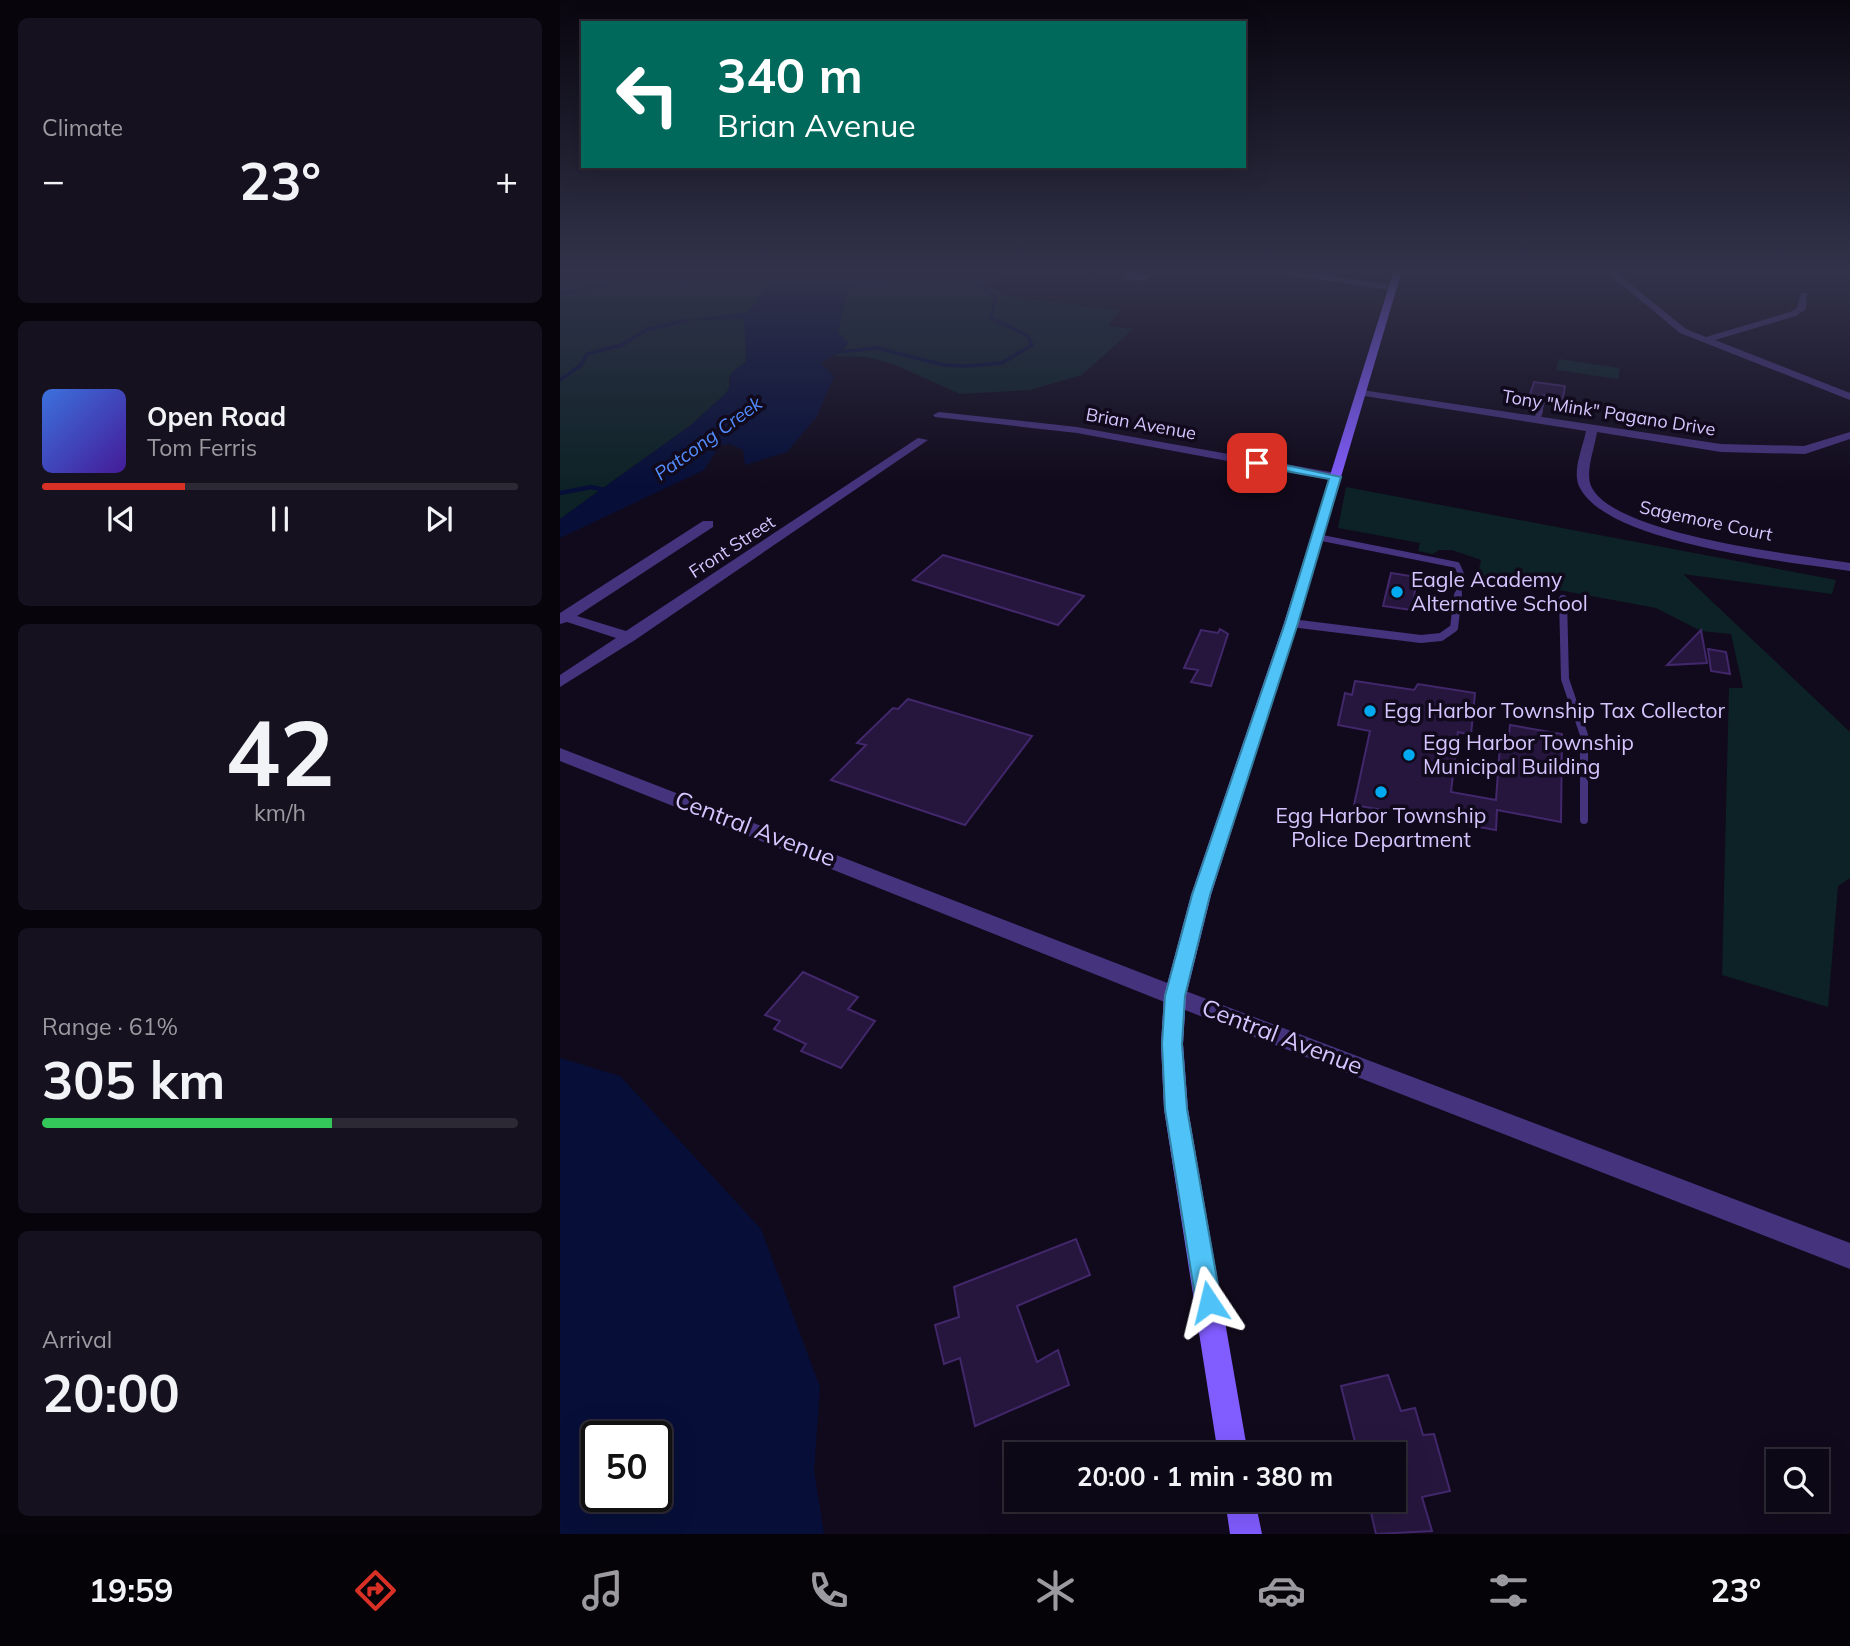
<!DOCTYPE html>
<meta charset="utf-8">
<style>
:root{--surface:#0d0815;--page:#16111e;--text:#f1f3f6;--muted:#9a9aa0;--line:#2d2934;--accent:#d93025}
body{margin:0;font-family:Mulish,sans-serif;background:var(--page);color:var(--text);height:100vh;display:flex;flex-direction:column;font-size:26px;white-space:nowrap}
*{box-sizing:border-box;margin:0}
p{font-size:23px;color:var(--muted)}
.icon{flex:none;width:38px;height:38px;fill:none;stroke:currentColor;stroke-width:2;stroke-linecap:round;stroke-linejoin:round}
.map{position:relative;flex:1;overflow:hidden}
.panel{display:flex;flex-direction:column;gap:18px;padding:18px;background:#07040c;width:560px}
.panel>*{flex:none}
.banner{position:absolute;left:21px;top:21px;width:665px;height:147px;border-radius:0px;box-shadow:0 7px 28px #0002,0 0 0 2px var(--line);background:#00695c;color:#fff;overflow:hidden}
.controls{position:absolute;left:1206px;top:1449px;display:grid;gap:14px}
.controls a{display:grid;place-items:center;width:63px;height:63px;border-radius:0px;background:var(--surface);box-shadow:0 7px 28px #0002,0 0 0 2px var(--line);font-size:35px}
.speed{position:absolute;left:21px;top:1421px;display:flex;gap:14px;font-size:35px;font-weight:700;text-align:center}
.speed>*{display:grid;place-content:center;width:91px;height:91px;border-radius:50%;background:var(--surface);box-shadow:0 7px 28px #0002,0 0 0 2px var(--line);line-height:1}
.speed .limit{border:4px solid #111;border-radius:10px;background:#fff;color:#111}
.pin{position:absolute;display:grid;place-items:center;width:60px;height:60px;color:#fff;margin:-30px;border-radius:14px;box-shadow:0 4px 10px #0006}
.me{position:absolute;width:77px;margin:-38px;rotate:350deg;stroke-linejoin:round;filter:drop-shadow(0 0 5px #0008)}
.turn{display:flex;align-items:center;gap:24px;height:147px;padding:0 21px;font-size:32px}
.turn .icon{width:91px;height:91px;stroke-width:2.5}
.turn b{display:block;font-size:49px;line-height:60px}
.big{font-size:52px;font-weight:700;line-height:1.1}
.panel .card{flex:1;display:flex;flex-direction:column;justify-content:center;gap:10px;min-width:0;padding:0 24px;border-radius:10px;background:var(--page)}
.panel .dial{align-items:center;gap:0}
.dial b{font-size:91px;line-height:1}
.song{display:flex;align-items:center;gap:21px}
.cover{width:84px;height:84px;border-radius:10px;background:linear-gradient(135deg,hsl(220 70% 55%),hsl(260 70% 35%))}
.played{height:7px;border-radius:4px;background:linear-gradient(90deg,var(--accent) 30%,var(--line) 30%)}
.keys{display:flex;justify-content:space-around;direction:ltr}
.heat{display:flex;justify-content:space-between;align-items:center;font-size:38px;direction:ltr}
.charge{height:10px;border-radius:5px;background:linear-gradient(90deg,#34c759 61%,var(--line) 0)}
.trip{position:absolute;left:444px;top:1442px;width:402px;height:70px;border-radius:0px;background:var(--surface);box-shadow:0 7px 28px #0002,0 0 0 2px var(--line);font-weight:700;line-height:70px;text-align:center}
.tabs{display:flex;height:112px;justify-content:space-around;align-items:center;background:#050308;color:var(--muted)}
.tabs .icon{width:49px;height:49px}
.tabs .selected{color:var(--accent)}
.tabs b{font-size:32px;color:var(--text)}
main{display:flex;flex:1;min-height:0}
.map>svg:first-child{display:block}
.green{fill:#0d2226}
.water{fill:#070f39;fill-rule:evenodd}
.lines{fill:none;stroke-linecap:round;stroke-linejoin:round}
.stream-far1{stroke:#070f39;stroke-width:3.5}
.stream{stroke:#070f39;stroke-width:4.5}
.building{fill:#26163e;stroke:#42276b;stroke-width:2}
.service-far2{stroke:#45337d;stroke-width:5}
.service-far1{stroke:#45337d;stroke-width:6}
.service{stroke:#45337d;stroke-width:8}
.minor{fill:#45337d;fill-rule:evenodd}
.tertiary{fill:#45337d;fill-rule:evenodd}
.secondary{fill:#815cff;fill-rule:evenodd}
.route{fill:#4fc3f7;stroke:#337fa1;stroke-width:2}
.poi-dot{fill:#00a9f0;stroke:#110a1c;stroke-width:2.5}
.labels{text-anchor:middle;stroke-width:7;stroke-linejoin:round;paint-order:stroke}
.far-street-label{font-size:18px;fill:#d7c5ff;stroke:#110a1c}
.far-water-label{font-size:19px;font-style:italic;fill:#538dff;stroke:#110a1c}
.poi-label{font-size:21px;fill:#d7c5ff;stroke:#110a1c;text-anchor:start}
.near-street-label{font-size:24px;fill:#d7c5ff;stroke:#110a1c}
</style>
<main>
<section class="panel">
<div class="card"><p>Climate</p>
<div class="heat"><a>−</a><b class="big">23°</b><a>+</a></div>
</div>
<div class="card">
<div class="song"><i class="cover"></i><div><b>Open Road</b><p>Tom Ferris</p></div></div>
<div class="played"></div>
<div class="keys"><svg class="icon" aria-label="previous" viewBox="0 0 24 24"><path d="M18 5L8 12l10 7zM5 5v14"/></svg><svg class="icon" aria-label="pause" viewBox="0 0 24 24"><path d="M8 5v14M16 5v14"/></svg><svg class="icon" aria-label="next" viewBox="0 0 24 24"><path d="M6 5l10 7-10 7zM19 5v14"/></svg></div>
</div>
<div class="card dial"><b>42</b><p>km/h</p></div>
<div class="card"><p>Range · 61%</p><b class="big">305 km</b><div class="charge"></div></div>
<div class="card"><p>Arrival</p><b class="big">20:00</b></div>
</section>
<div class="map">
<svg width="1290" height="1534" viewBox="0 0 1290 1534">
<rect width="100%" height="100%" fill="#110a1c"/>
<path class="green" d="M0,270H221L187,313L130,320L184,319L188,359L169,377V389L164,395L131,425L0,519Z
M279,270H523L534,279L462,271L424,284L447,296L560,310L548,326L573,329L522,375L470,390L400,394L333,364L307,357L273,356L286,347L278,332L288,287L398,274L286,281L276,278Z
M999,359L1060,368L1058,379L996,370Z
M786,487L1276,580L1272,594L1123,574L1290,732V878L1278,886L1268,1007L1162,975L1169,688H1183L1171,634L1141,631L1096,608L918,575L921,560L892,550H879L873,554L858,551L860,543L778,528Z"/>
<path class="water" d="M221,270H279L277,277L286,281L382,273L399,275L287,288L278,332L288,342L286,347L261,363L274,376L257,416L227,452L185,465L183,450L171,444L160,445L144,470L0,538V519L131,425L164,395L169,389L171,373L186,362L184,319H127L187,313Z
M0,1058L60,1076L201,1229L260,1387L254,1471L264,1534H0ZM37,1437H96V1496H37Z"/>
<g class="lines">
<path class="stream-far1" d="M166,270L181,274L202,270
M216,270L219,272
M374,270L373,273L382,274
M0,293L60,282L87,273L118,277L123,282L137,280L150,270
M279,352L317,348L384,365L407,366L442,363L472,345L468,336L431,318L436,297L405,276L393,274
M0,380L21,365L27,354L62,345L86,330L128,320"/>
<path class="stream" d="M0,493L31,487L50,491"/>
</g>
<path class="building" d="M974,382L1005,386L1002,403L988,401L984,395L978,399L969,398Z
M383,555L524,596L498,625L353,580Z
M831,573L857,577L852,610L823,606Z
M660,629L668,634L651,686L631,682L638,670L624,668L641,630L658,633Z
M1141,630L1147,663L1107,665Z
M1148,649L1166,652L1170,674L1151,671Z
M795,681L854,690L858,684L915,693L911,735L898,732L891,792L936,800L940,744L948,745L950,725L1002,734L1001,822L937,810L936,830L794,805L810,731L778,725L785,693L792,695Z
M348,699L472,736L405,825L271,780L306,745L297,743L333,708L338,709Z
M243,972L298,997L288,1009L315,1021L281,1068L241,1051L246,1044L214,1029L220,1021L205,1015Z
M516,1239L530,1275L457,1306L477,1362L498,1350L509,1385L415,1426L400,1358L384,1364L375,1325L399,1317L394,1287Z
M828,1375L841,1411L855,1408L863,1435L874,1434L890,1491L862,1497L872,1531L816,1534L808,1500H835V1454H798L781,1386Z"/>
<g class="lines">
<path class="service-far2" d="M574,270L567,277L583,278L595,270
M664,270L725,272L833,288
M979,413L983,400"/>
<path class="service-far1" d="M977,420L980,411
M757,537L897,565L901,574L898,597"/>
<path class="service" d="M1003,599L1005,679L1024,735V820
M731,623L861,639L881,637L894,628L898,595"/>
<path class="minor" d="M1044,270H1053L1126,329L1146,337L1230,312L1237,308L1241,293H1247L1246,309L1236,316L1155,340L1290,393V400L1120,333Z
M802,390L1161,444L1244,446L1290,432V439L1245,454L1161,452L1037,432C1035,447 1025,471 1031,486C1053,535 1238,555 1290,563V571C1230,562 1049,544 1020,488C1011,473 1023,447 1026,431L798,395V391Z
M379,412L517,427L776,473L782,477L776,481L517,433L375,417L373,415Z
M358,438L368,440L75,640L0,687V675L56,638L7,622L0,624V613L143,521H153V527L17,616L66,631Z
M615,987L1290,1243V1269L607,1003L604,996L607,989Z"/>
<path class="tertiary" d="M0,748L623,989L626,996L623,1003L615,1005L607,1003L0,761Z"/>
<path class="secondary" d="M834,270H842L738,623L651,895L626,996L623,1044L628,1109L688,1454H658L604,1109L601,1044L604,996L631,895L724,623Z
M665,1500H695L702,1534H670Z"/>
</g>
<linearGradient id="sky" x2="0" y2="1"><stop stop-color="#09060f"/><stop offset="0.56" stop-color="#32334b"/><stop offset="1" stop-color="#32334b" stop-opacity="0"/></linearGradient>
<rect width="1290" height="485" fill="url(#sky)"/>
<path class="route" d="M697,459L781,477L738,623L650,895L625,996L622,1044L627,1109L661,1302L657,1311L649,1314L640,1311L636,1302L605,1109L602,1044L605,996L632,895L725,623L769,479L693,465V460Z"/>
<g class="poi-dot">
<circle cx="837" cy="592" r="7"/>
<circle cx="810" cy="711" r="7"/>
<circle cx="849" cy="755" r="7"/>
<circle cx="821" cy="792" r="7"/>
</g>
<g class="labels">
<g class="far-street-label">
<text transform="translate(1049 413) rotate(9)" y="6">Tony "Mink" Pagano Drive</text>
<text transform="translate(581 424) rotate(10)" y="6">Brian Avenue</text>
<text transform="translate(1146 521) rotate(12)" y="6">Sagemore Court</text>
<text transform="translate(172 547) rotate(-33)" y="6">Front Street</text>
</g>
<g class="far-water-label">
<text transform="translate(148 438) rotate(-36)" y="7">Patcong Creek</text>
</g>
<g class="poi-label">
<text x="851" y="587">Eagle Academy<tspan x="851" dy="24">Alternative School</tspan></text>
<text x="824" y="718">Egg Harbor Township Tax Collector</text>
<text x="863" y="750">Egg Harbor Township<tspan x="863" dy="24">Municipal Building</tspan></text>
<text x="821" y="823" text-anchor="middle">Egg Harbor Township<tspan x="821" dy="24">Police Department</tspan></text>
</g>
<g class="near-street-label">
<text transform="translate(195 829) rotate(21)" y="8">Central Avenue</text>
<text transform="translate(722 1037) rotate(21)" y="8">Central Avenue</text>
</g>
</g>
</svg>
<div class="controls">
<a><svg class="icon" aria-label="search" viewBox="0 0 24 24"><circle cx="10" cy="10" r="6"/><path d="M15 15l6 6"/></svg></a>
</div>
<div class="speed"><div class="limit">50</div></div>
<div class="pin" style="left:697px;top:463px;background:#d93025"><svg class="icon" aria-label="arrive" viewBox="0 0 24 24"><path d="M6 21V4h12l-3 4 3 4H6"/></svg></div>
<svg class="me" style="left:649px;top:1302px" viewBox="-20 -20 40 40"><path d="M0-17L14 15 0 8-14 15z" fill="#4fc3f7" stroke="#fff" stroke-width="4"/></svg>
<div class="trip">20:00 · 1 min · 380 m</div>
<div class="banner">
<div class="turn"><svg class="icon" aria-label="left" viewBox="0 0 24 24"><path d="M17 20v-9H6M10 6l-5 5 5 5"/></svg><div><b>340 m</b>Brian Avenue</div></div>
</div>
</div>
</main>
<nav class="tabs">
<b>19:59</b>
<svg class="icon selected" aria-label="directions" viewBox="0 0 24 24"><path d="M12 3l9 9-9 9-9-9zM9 14v-3h6M13 9l2 2-2 2"/></svg>
<svg class="icon" aria-label="music" viewBox="0 0 24 24"><path d="M9 18V5l10-2v13"/><circle cx="6" cy="18" r="3"/><circle cx="16" cy="16" r="3"/></svg>
<svg class="icon" aria-label="phone" viewBox="0 0 24 24"><path d="M5 4h4l2 5-3 2q2 4 5 5l2-3 5 2v4C11 20 4 13 5 4z"/></svg>
<svg class="icon" aria-label="climate" viewBox="0 0 24 24"><path d="M12 3v18M4 7l16 10M4 17L20 7"/></svg>
<svg class="icon" aria-label="car" viewBox="0 0 24 24"><path d="M5 17H2v-5l4-1 3-4h7l3 4 3 1v5h-3M9 17h6M6 11h13"/><circle cx="7" cy="17" r="2"/><circle cx="17" cy="17" r="2"/></svg>
<svg class="icon" aria-label="filters" viewBox="0 0 24 24"><path d="M4 7h16M4 17h16"/><circle cx="9" cy="7" r="2"/><circle cx="15" cy="17" r="2"/></svg>
<b>23°</b>
</nav>
